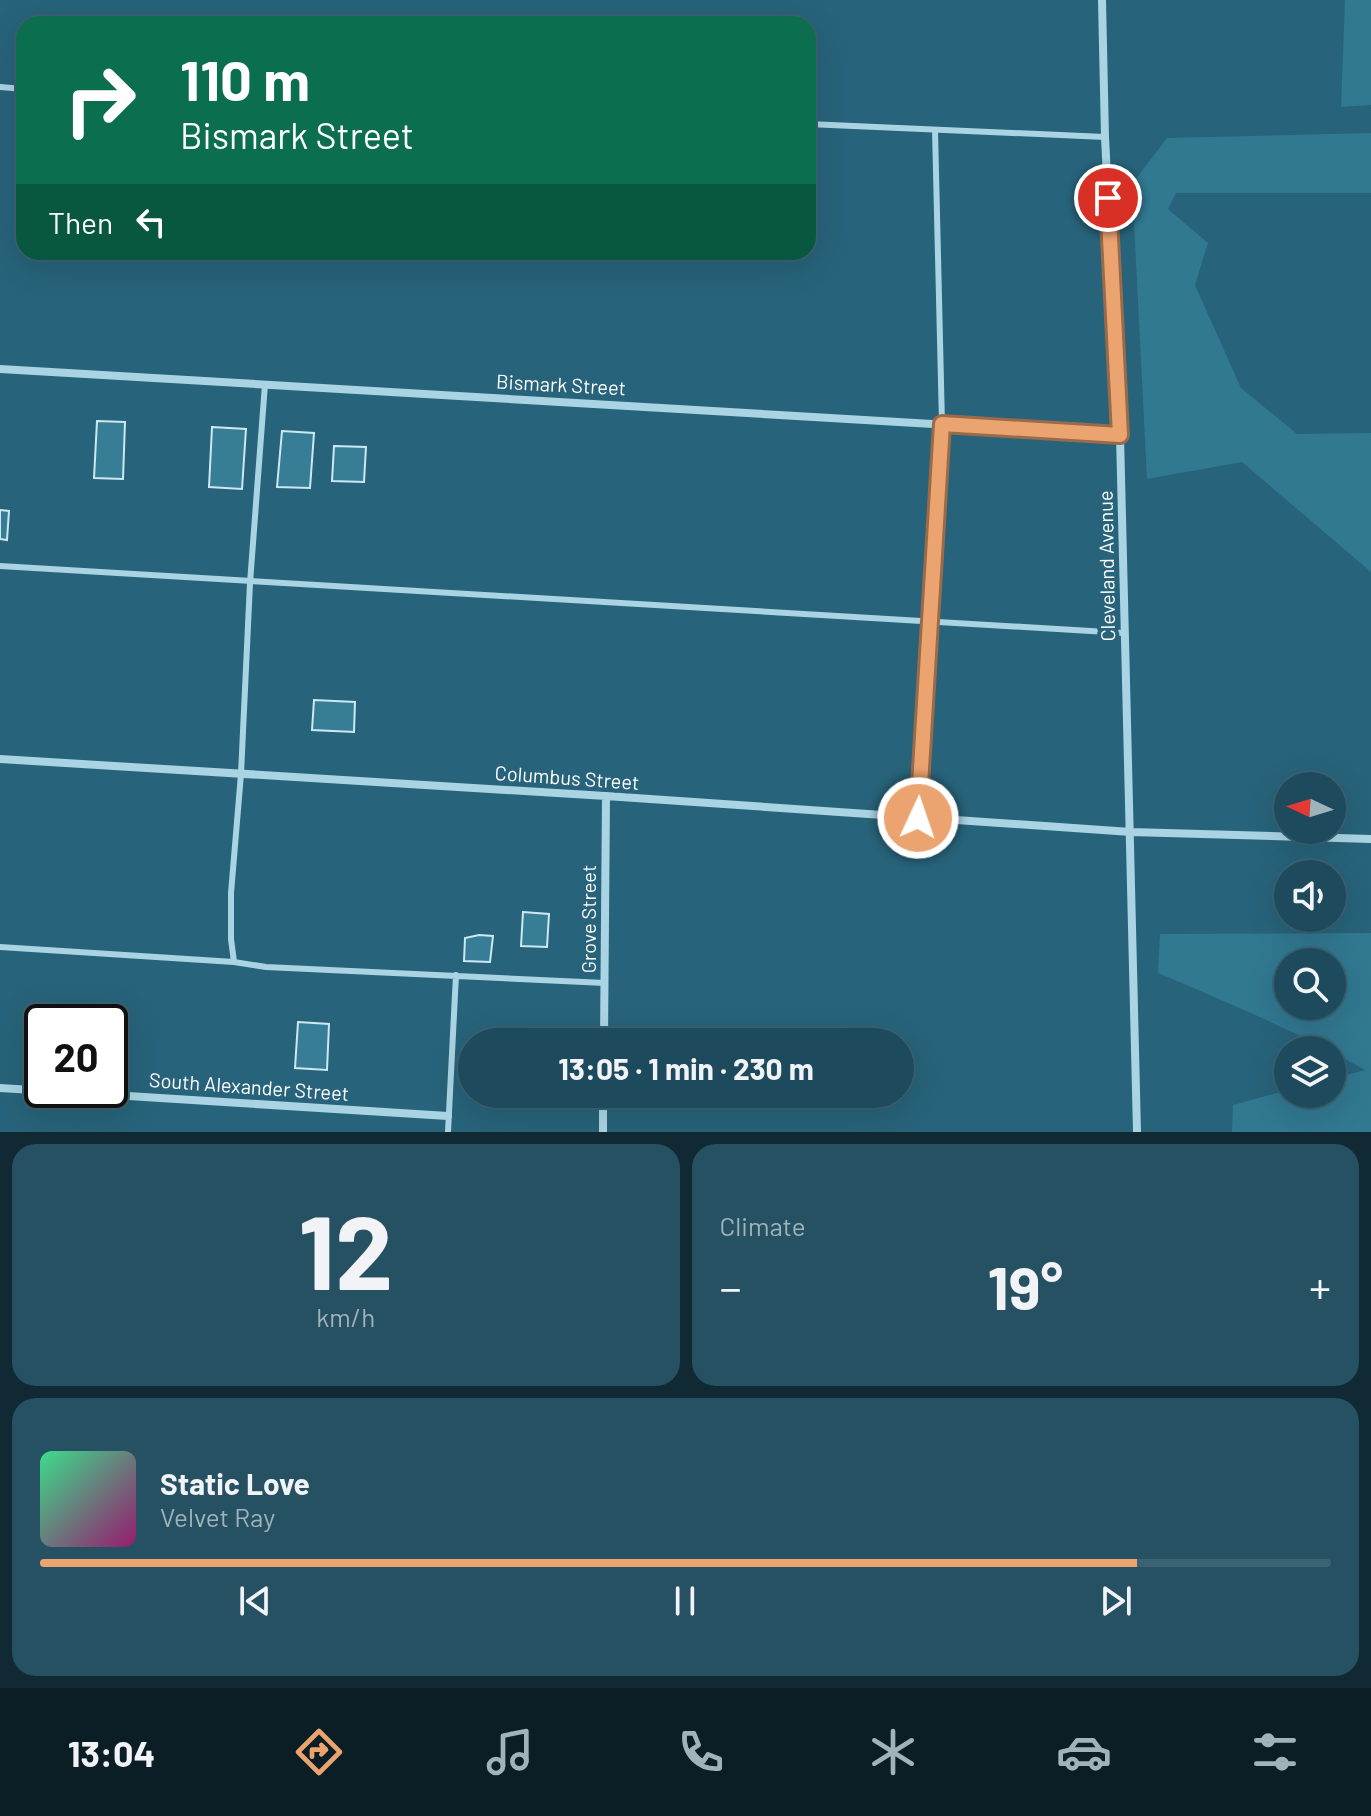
<!DOCTYPE html>
<meta charset="utf-8">
<style>
:root{--surface:#1d4a5c;--page:#255162;--text:#f1f3f6;--muted:#a0b3bb;--line:#3b6272;--accent:#eba470}
body{margin:0;font-family:Barlow,sans-serif;background:var(--page);color:var(--text);height:100vh;display:flex;flex-direction:column;font-size:30px;white-space:nowrap}
*{box-sizing:border-box;margin:0}
p{font-size:26px;color:var(--muted)}
.icon{flex:none;width:44px;height:44px;fill:none;stroke:currentColor;stroke-width:2;stroke-linecap:round;stroke-linejoin:round}
.map{position:relative;height:1132px;overflow:hidden}
.side{display:flex;flex-direction:column;gap:12px;padding:12px;background:#102933;flex:1}
.side>*{flex:none}
.banner{position:absolute;left:16px;top:16px;width:800px;height:244px;border-radius:24px;box-shadow:0 8px 32px #0002,0 0 0 2px var(--line);background:#0b6e4f;color:#fff;overflow:hidden}
.needle{width:52px;rotate:274deg}
.tools{position:absolute;left:1274px;top:772px;display:grid;gap:16px}
.tools a{display:grid;place-items:center;width:72px;height:72px;border-radius:50%;background:var(--surface);box-shadow:0 8px 32px #0002,0 0 0 2px var(--line);font-size:40px}
.speed{position:absolute;left:24px;top:1004px;display:flex;gap:16px;font-size:40px;font-weight:700;text-align:center}
.speed>*{display:grid;place-content:center;width:104px;height:104px;border-radius:50%;background:var(--surface);box-shadow:0 8px 32px #0002,0 0 0 2px var(--line);line-height:1}
.speed .limit{border:4px solid #111;border-radius:12px;background:#fff;color:#111}
.pin{position:absolute;display:grid;place-items:center;width:68px;height:68px;color:#fff;margin:-34px;border:4px solid #fff;border-radius:50%;box-shadow:0 2px 8px #0007}
.me{position:absolute;width:88px;margin:-44px;rotate:3deg;stroke-linejoin:round;filter:drop-shadow(0 0 6px #0008)}
.turn{display:flex;align-items:center;gap:28px;height:168px;padding:0 32px;font-size:36px}
.turn .icon{width:104px;height:104px;stroke-width:2.5}
.turn b{display:block;font-size:56px;line-height:68px}
.then{display:flex;align-items:center;height:76px;padding:0 32px;background:#0003;gap:16px;font-size:30px}
.big{font-size:60px;font-weight:700;line-height:1.1}
.side .tile{flex:1;display:flex;flex-direction:column;justify-content:center;gap:12px;min-width:0;padding:0 28px;border-radius:24px;background:var(--page)}
.side .dial{align-items:center;gap:0}
.dial b{font-size:104px;line-height:1}
.song{display:flex;align-items:center;gap:24px}
.cover{width:96px;height:96px;border-radius:12px;background:linear-gradient(135deg,hsl(150 70% 55%),hsl(320 70% 35%))}
.played{height:8px;border-radius:4px;background:linear-gradient(90deg,var(--accent) 85%,var(--line) 85%)}
.keys{display:flex;justify-content:space-around;direction:ltr}
.heat{display:flex;justify-content:space-between;align-items:center;font-size:44px;direction:ltr}
.side .tiles{flex:1;display:grid;gap:12px;grid-template-columns:1fr 1fr}
.tile:last-child{grid-column:span 2}
.trip{position:absolute;left:458px;top:1028px;width:456px;height:80px;border-radius:40px;background:var(--surface);box-shadow:0 8px 32px #0002,0 0 0 2px var(--line);font-weight:700;line-height:80px;text-align:center}
.tab-bar{display:flex;height:128px;justify-content:space-around;align-items:center;background:#0c1e25;color:var(--muted)}
.tab-bar .icon{width:56px;height:56px}
.tab-bar .active{color:var(--accent)}
.tab-bar b{font-size:36px;color:var(--text)}
.map>svg:first-child{display:block}
.green{fill:#317891;fill-rule:evenodd}
.building{fill:#377d96;stroke:#cce9f3;stroke-width:2}
.lines{fill:none;stroke-linecap:round;stroke-linejoin:round}
.lane{stroke:#aad4e3;stroke-width:6}
.street{stroke:#aad4e3;stroke-width:8}
.route-casing{stroke:#996b49;stroke-width:20}
.route{stroke:#eba470;stroke-width:14}
.labels{text-anchor:middle;stroke-width:8;stroke-linejoin:round;paint-order:stroke}
.street-label{font-size:20px;fill:#fff;stroke:#27637a}
</style>
<div class="map">
<svg width="1371" height="1132" viewBox="0 0 1371 1132">
<rect width="100%" height="100%" fill="#27637a"/>
<path class="green" d="M1345,0H1371V105L1341,107Z
M1371,133V193H1176L1168,209L1208,243L1195,285L1241,388L1297,434L1371,433V572L1242,462L1147,479L1132,184L1167,138Z
M1371,933V1132H1232L1233,1105L1288,1090V1094H1332V1079L1365,1070C1300,1033 1229,1003 1158,973L1160,934ZM1288,962H1332V1006H1288Z"/>
<path class="building" d="M97,421L125,422L123,479L94,478Z
M212,427L246,429L242,489L209,487Z
M282,431L314,433L310,488L277,487Z
M334,446L366,447L364,482L332,481Z
M0,510L9,511L7,540L0,539Z
M314,700L355,702L354,732L312,730Z
M523,912L549,914L547,947L521,946Z
M479,935L493,936L490,962L464,961L465,938Z
M298,1022L329,1024L327,1070L295,1068Z"/>
<g class="lines">
<path class="lane" d="M0,87L24,89
M808,124L1105,137
M0,566L1124,633
M918,818L942,424L935,130
M0,947L234,962L266,967L605,983
M234,962L231,939V893L241,774L250,583L265,384
M448,1132L456,975"/>
<path class="street" d="M1102,0L1105,137L1120,435L1137,1132
M0,369L1120,435
M0,759L606,796L1131,832L1371,839
M604,1042L606,796
M0,1088L448,1116
M603,1132V1094"/>
</g>
<g class="lines">
<defs>
<path id="route" d="M918,818L942,424L1120,435L1108,198"/>
</defs>
<use href="#route" class="route-casing"/>
<use href="#route" class="route"/>
</g>
<g class="labels">
<g class="street-label">
<text transform="translate(561 385) rotate(3)" y="7">Bismark Street</text>
<text transform="translate(1107 566) rotate(-91)" y="7">Cleveland Avenue</text>
<text transform="translate(567 778) rotate(4)" y="7">Columbus Street</text>
<text transform="translate(589 919) rotate(-90)" y="7">Grove Street</text>
<text transform="translate(249 1087) rotate(4)" y="7">South Alexander Street</text>
</g>
</g>
</svg>
<div class="tools">
<a><svg class="needle" viewBox="-14 -14 28 28"><path d="M0-13l5 13h-10z" fill="#e53935"/><path d="M0 13l5-13h-10z" fill="#a0b3bb"/></svg></a>
<a><svg class="icon" aria-label="sound" viewBox="0 0 24 24"><path d="M4 9h4l5-4v14l-5-4H4zM17 9q2 3 0 6"/></svg></a>
<a><svg class="icon" aria-label="search" viewBox="0 0 24 24"><circle cx="10" cy="10" r="6"/><path d="M15 15l6 6"/></svg></a>
<a><svg class="icon" aria-label="layers" viewBox="0 0 24 24"><path d="M12 4l9 5-9 5-9-5zM3 14l9 5 9-5"/></svg></a>
</div>
<div class="speed"><div class="limit">20</div></div>
<div class="pin" style="left:1108px;top:198px;background:#d93025"><svg class="icon" aria-label="arrive" viewBox="0 0 24 24"><path d="M6 21V4h12l-3 4 3 4H6"/></svg></div>
<svg class="me" style="left:918px;top:818px" viewBox="-20 -20 40 40"><circle r="17" fill="#eba470" stroke="#fff" stroke-width="3"/><path d="M0-11L8 9 0 5-8 9z" fill="#fff"/></svg>
<div class="trip">13:05 · 1 min · 230 m</div>
<div class="banner">
<div class="turn"><svg class="icon" aria-label="right" viewBox="0 0 24 24"><path d="M7 20v-9h11M14 6l5 5-5 5"/></svg><div><b>110 m</b>Bismark Street</div></div>
<div class="then">Then<svg class="icon" aria-label="left" viewBox="0 0 24 24"><path d="M17 20v-9H6M10 6l-5 5 5 5"/></svg></div>
</div>
</div>
<section class="side">
<div class="tiles">
<div class="tile dial"><b>12</b><p>km/h</p></div>
<div class="tile"><p>Climate</p>
<div class="heat"><a>−</a><b class="big">19°</b><a>+</a></div>
</div>
<div class="tile">
<div class="song"><i class="cover"></i><div><b>Static Love</b><p>Velvet Ray</p></div></div>
<div class="played"></div>
<div class="keys"><svg class="icon" aria-label="previous" viewBox="0 0 24 24"><path d="M18 5L8 12l10 7zM5 5v14"/></svg><svg class="icon" aria-label="pause" viewBox="0 0 24 24"><path d="M8 5v14M16 5v14"/></svg><svg class="icon" aria-label="next" viewBox="0 0 24 24"><path d="M6 5l10 7-10 7zM19 5v14"/></svg></div>
</div>
</div>
</section>
<nav class="tab-bar">
<b>13:04</b>
<svg class="icon active" aria-label="directions" viewBox="0 0 24 24"><path d="M12 3l9 9-9 9-9-9zM9 14v-3h6M13 9l2 2-2 2"/></svg>
<svg class="icon" aria-label="music" viewBox="0 0 24 24"><path d="M9 18V5l10-2v13"/><circle cx="6" cy="18" r="3"/><circle cx="16" cy="16" r="3"/></svg>
<svg class="icon" aria-label="phone" viewBox="0 0 24 24"><path d="M5 4h4l2 5-3 2q2 4 5 5l2-3 5 2v4C11 20 4 13 5 4z"/></svg>
<svg class="icon" aria-label="climate" viewBox="0 0 24 24"><path d="M12 3v18M4 7l16 10M4 17L20 7"/></svg>
<svg class="icon" aria-label="car" viewBox="0 0 24 24"><path d="M5 17H2v-5l4-1 3-4h7l3 4 3 1v5h-3M9 17h6M6 11h13"/><circle cx="7" cy="17" r="2"/><circle cx="17" cy="17" r="2"/></svg>
<svg class="icon" aria-label="filters" viewBox="0 0 24 24"><path d="M4 7h16M4 17h16"/><circle cx="9" cy="7" r="2"/><circle cx="15" cy="17" r="2"/></svg>
</nav>
